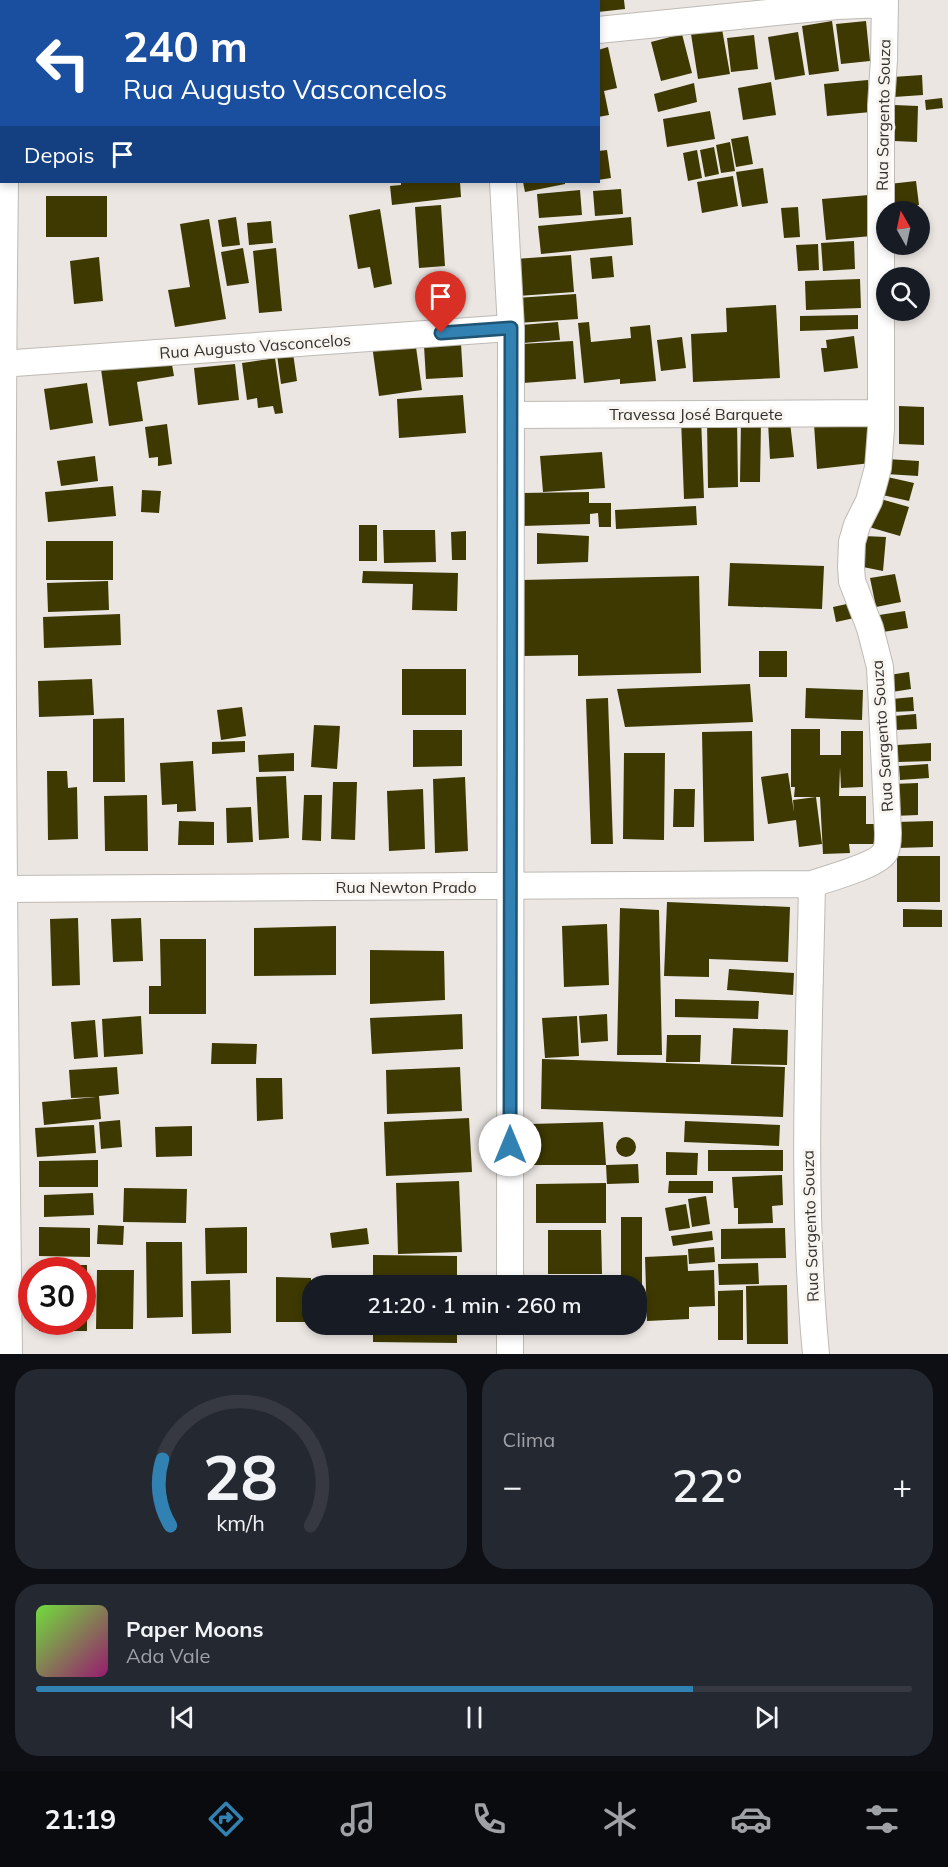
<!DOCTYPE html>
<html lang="pt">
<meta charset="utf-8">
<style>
:root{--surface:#171b24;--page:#242831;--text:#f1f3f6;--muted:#9ea1a6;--line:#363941;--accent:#3182b3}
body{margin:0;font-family:Mulish,sans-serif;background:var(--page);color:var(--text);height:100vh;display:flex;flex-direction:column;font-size:22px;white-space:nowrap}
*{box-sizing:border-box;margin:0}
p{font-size:20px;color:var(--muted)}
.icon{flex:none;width:33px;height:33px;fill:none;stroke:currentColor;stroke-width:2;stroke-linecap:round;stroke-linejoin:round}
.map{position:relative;height:1354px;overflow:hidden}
.side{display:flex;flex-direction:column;gap:15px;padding:15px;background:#0d0f14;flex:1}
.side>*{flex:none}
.banner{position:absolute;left:0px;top:0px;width:600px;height:183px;box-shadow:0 3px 9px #0003;background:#1a4fa0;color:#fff;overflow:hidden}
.needle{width:39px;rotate:351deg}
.fabs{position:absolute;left:876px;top:201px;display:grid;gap:12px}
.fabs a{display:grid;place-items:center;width:54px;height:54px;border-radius:50%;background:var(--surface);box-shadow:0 3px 9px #0003;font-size:30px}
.speed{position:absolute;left:18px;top:1257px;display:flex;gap:12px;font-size:30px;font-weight:700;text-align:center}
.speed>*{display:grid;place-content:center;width:78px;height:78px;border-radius:50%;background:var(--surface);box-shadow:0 3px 9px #0003;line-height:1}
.speed .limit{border:9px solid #d22;background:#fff;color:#111}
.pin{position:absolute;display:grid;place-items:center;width:51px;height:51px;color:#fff;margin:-62px -26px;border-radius:50% 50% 50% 0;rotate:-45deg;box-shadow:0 0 6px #0007}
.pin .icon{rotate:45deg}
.me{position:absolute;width:66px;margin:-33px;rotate:0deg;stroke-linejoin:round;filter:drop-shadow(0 0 4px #0008)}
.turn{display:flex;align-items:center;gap:21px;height:126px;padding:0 24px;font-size:27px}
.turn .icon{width:78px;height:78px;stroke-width:2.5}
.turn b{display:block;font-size:42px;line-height:51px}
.then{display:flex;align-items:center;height:57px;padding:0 24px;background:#0003;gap:12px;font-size:22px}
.big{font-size:45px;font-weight:600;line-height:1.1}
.side .widget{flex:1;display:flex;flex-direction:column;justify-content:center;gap:9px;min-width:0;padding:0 21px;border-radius:24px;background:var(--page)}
.side .dial{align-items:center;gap:0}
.dial svg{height:156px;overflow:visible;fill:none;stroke:var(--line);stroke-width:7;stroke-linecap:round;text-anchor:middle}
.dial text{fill:var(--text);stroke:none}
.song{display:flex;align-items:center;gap:18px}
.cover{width:72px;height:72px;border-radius:9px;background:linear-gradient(135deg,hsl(100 70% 55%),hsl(320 70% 35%))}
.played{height:6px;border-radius:3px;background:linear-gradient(90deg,var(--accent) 75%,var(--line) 75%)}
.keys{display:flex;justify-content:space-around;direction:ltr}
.heat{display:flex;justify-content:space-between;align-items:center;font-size:33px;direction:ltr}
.side .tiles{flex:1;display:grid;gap:15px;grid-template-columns:1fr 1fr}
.widget:last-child{grid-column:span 2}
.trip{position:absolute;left:302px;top:1275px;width:345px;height:60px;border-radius:24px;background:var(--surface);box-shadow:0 3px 9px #0003;font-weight:600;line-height:60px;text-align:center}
.tabs{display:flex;height:96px;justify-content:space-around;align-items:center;background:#090b0e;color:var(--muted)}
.tabs .icon{width:42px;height:42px}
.tabs .active{color:var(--accent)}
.tabs b{font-size:27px;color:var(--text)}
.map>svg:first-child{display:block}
.building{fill:#3e3900}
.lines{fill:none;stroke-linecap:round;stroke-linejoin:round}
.street-casing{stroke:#bebab5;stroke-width:28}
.street{stroke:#fff;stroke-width:26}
.route-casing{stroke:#205474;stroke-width:15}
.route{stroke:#3182b3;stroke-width:10}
.labels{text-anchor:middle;stroke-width:6;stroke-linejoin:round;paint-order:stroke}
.street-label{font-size:16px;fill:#33312f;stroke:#f8f4ef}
</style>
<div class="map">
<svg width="948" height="1354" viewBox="0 0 948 1354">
<rect width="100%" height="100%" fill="#ebe6e2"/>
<path class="building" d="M598,0H624L625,9L598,12Z
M832,21L839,71L809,75L802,26Z
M866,21L870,61L841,64L836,24Z
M722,29L730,74L698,79L691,34Z
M798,32L805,75L775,80L768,37Z
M682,34L692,73L661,81L651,42Z
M754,35L758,69L731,72L727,38Z
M608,47L617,88L604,91L609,115L598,117V50Z
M922,75L923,95L894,97L893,77Z
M868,80L871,112L827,116L824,84Z
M771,82L776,115L743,120L738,88Z
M694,83L697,102L658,112L654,94Z
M942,98L943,108L926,110L925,100Z
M894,105L918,106L917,142L894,141Z
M710,111L715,139L667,147L663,119Z
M748,136L753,164L736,167L731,139Z
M730,142L735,171L721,173L716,145Z
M714,147L719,174L705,177L700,150Z
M607,150L611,178L598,180V151Z
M697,150L702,178L688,181L683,153Z
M763,168L768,203L742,207L736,172Z
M733,176L738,206L702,213L697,182Z
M916,181L919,205L892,208L889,184Z
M401,182H460L461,197L392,205L390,186L401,185Z
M523,182H565V184L525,192Z
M621,189L623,214L595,216L593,191Z
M580,190L582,215L539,218L537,194Z
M869,195L872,236L826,240L822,199Z
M46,196H107V237H46Z
M441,205L445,266L419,268L415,207Z
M798,207L800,237L784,238L781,208Z
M380,209L392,284L374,288L370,267L358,269L349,215Z
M236,217L240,245L222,247L218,220Z
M631,217L633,245L541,254L538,226Z
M209,219L226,319L175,327L168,290L190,287L180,224Z
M271,221L273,243L249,245L247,223Z
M854,241L855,269L823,271L821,243Z
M818,244L819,270L798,271L796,245Z
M243,248L249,283L227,286L221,252Z
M276,248L282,311L259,313L253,251Z
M571,255L574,292L518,296L515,259Z
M612,256L614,277L592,279L590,258Z
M99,257L103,301L74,304L70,261Z
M860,279L861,308L806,310L805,281Z
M576,294L578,319L517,323L516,298Z
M776,305L780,378L693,382L691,334L727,332L726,308Z
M858,315V329L800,331V316Z
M558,322L560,340L523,343L521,325Z
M589,322L591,342L631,338L630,327L650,325L656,381L620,384V379L584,383L578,323Z
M854,336L858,368L824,372L821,348H827L826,340Z
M682,337L686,368L661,371L657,340Z
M415,340L422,390L379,396L372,345Z
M573,341L576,379L523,383L521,344Z
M461,344L463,377L426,379L424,346Z
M293,353L297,381L281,384L277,355Z
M275,358L283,413L275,414L273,406L258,408L257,398L247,400L242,363Z
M171,359L174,376L137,382L143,421L109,426L101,369Z
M235,364L239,400L198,405L194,368Z
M87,383L93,423L50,430L44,389Z
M463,395L466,433L399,438L397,399Z
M899,406L924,407V445L899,444Z
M701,417L704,498L684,499L681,418Z
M737,418L738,487L708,488L707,419Z
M741,421L761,422L760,482H740Z
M768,422H790L794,457L770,459Z
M167,424L172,464L158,466V457L149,458L145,427Z
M814,424L867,425L871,463L817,469Z
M602,452L605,488L543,492L540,456Z
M95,456L98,481L61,486L57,461Z
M887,459L919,461L918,476L886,474Z
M883,476L914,483L909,501L878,494Z
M113,486L116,516L48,522L45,492Z
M142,490L161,491L159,513L141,512Z
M589,492V503H611V527H599L598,513L590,514V524L522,526L521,493Z
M877,498L909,507L900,536L869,527Z
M696,506L697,525L616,529L615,510Z
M359,525H377V561H359Z
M383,530H435L436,562L384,563Z
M466,531V560H452L451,532Z
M537,533L589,536L588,562L537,564Z
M864,536L886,537L883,571L863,567Z
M46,541H113V580H46Z
M730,563L824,566L822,609L728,606Z
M363,571L458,573L457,611L412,610L413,584L362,583Z
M895,574L901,602L876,607L870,578Z
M699,576L701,673L578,676V655L524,656L522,580Z
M108,581L109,610L48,612L47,583Z
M856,602L859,617L836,622L833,607Z
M905,611L908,628L883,632L879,615Z
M120,614L121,645L44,648L43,617Z
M759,651H787V677H759Z
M402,669H466V715H402Z
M909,672L911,689L892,692L889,675Z
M92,679L94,715L39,717L38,681Z
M750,684L753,722L625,727L617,689Z
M806,688L863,690L862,720L805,718Z
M913,697L914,711L892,712V699Z
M608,698L613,844H591L586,699Z
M242,707L246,736L221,740L217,710Z
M916,714L917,729L895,730L894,716Z
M124,718L125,782H93V719Z
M314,725L340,726L337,769L311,767Z
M791,729H820V755H841V731H863V787L841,788L840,767L839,796H866V824H883V844H849L850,853L823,854L820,797H794L795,787H791Z
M413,730H462V766L413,767Z
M752,731L754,841L704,842L702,732Z
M245,741V752L212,754V742Z
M931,743V761L898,762L897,745Z
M294,753V771L259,772L258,755Z
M624,753H665L664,840L623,839Z
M193,761L196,811L177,812V804L162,805L160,763Z
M928,764L929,778L900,780L899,766Z
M47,771H67L68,788L77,787L78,839L48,840Z
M788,773L794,812L793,800L816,797L822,844L799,847L796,820L768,824L761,777Z
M286,776L289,838L259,840L256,777Z
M465,777L468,851L435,853L433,779Z
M333,782H357L355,840L331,839Z
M918,783V815L893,816V784Z
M423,789L425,849L389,851L387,791Z
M674,789H695L694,827H673Z
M147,795L148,851H105L104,796Z
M304,795H322L321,841L302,840Z
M251,807L253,842L227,843L226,808Z
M179,821L214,822V845H178Z
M933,821V847L897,848L896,822Z
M897,856H940V902H897Z
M667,902L790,907L788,962L709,959V977L664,976Z
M620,908L659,910L662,1055H617Z
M903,909L942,910V927H903Z
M78,918L80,985L52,986L50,919Z
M141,918L143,961L113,962L111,919Z
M607,924L609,985L564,987L562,926Z
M336,926V975L254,976V928Z
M160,939H206V1014H149V986H161Z
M370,950L444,951L445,1000L370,1004Z
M729,969L794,973L793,995L727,990Z
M675,999L759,1001L758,1019L675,1017Z
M462,1014L463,1049L372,1054L370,1018Z
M607,1014L608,1041L581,1043L579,1016Z
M141,1016L143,1054L104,1057L102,1019Z
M577,1016L579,1056L545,1058L542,1018Z
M95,1020L98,1057L74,1059L71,1022Z
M733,1028L788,1030L787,1065L731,1064Z
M667,1035H701L700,1062H666Z
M212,1043L257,1044L256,1064H211Z
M542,1059L785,1067L783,1117L541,1109Z
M117,1067L119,1094L99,1096L101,1119L44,1125L42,1102L96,1097L71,1098L69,1070Z
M460,1067L462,1111L387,1114L386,1070Z
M256,1078H282L283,1119L257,1121Z
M469,1118L472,1172L386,1176L384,1122Z
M120,1120L122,1147L101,1149L99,1122Z
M685,1121L780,1125L779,1146L684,1142Z
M603,1122L606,1165L638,1164L639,1183L607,1184L606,1165H532L531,1124Z
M94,1125L96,1153L37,1157L35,1128Z
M192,1126V1156L156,1157L155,1127Z
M616 1147a10 10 0 1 1 20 0a10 10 0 1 1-20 0Z
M708,1150H783V1171H708Z
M666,1152L698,1153L697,1175H666Z
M98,1160V1187H39V1161Z
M782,1175L783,1205L772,1206L773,1223L738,1224V1208H734L732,1177Z
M459,1181L462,1252L398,1254L396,1183Z
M669,1181H713V1193H668Z
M606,1183V1223H536V1184Z
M124,1188L187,1189L186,1223L123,1222Z
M93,1193L94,1215L44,1217V1195Z
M706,1196L710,1224L692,1227L688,1199Z
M686,1204L690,1228L669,1231L665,1208Z
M621,1217H642V1315H636V1286H621Z
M98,1225L124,1226L123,1245L97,1244Z
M39,1227L90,1228V1257L39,1256Z
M247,1227V1273L206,1274L205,1228Z
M367,1228L369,1244L332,1248L330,1233Z
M785,1228L786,1258L721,1259V1229Z
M548,1230H601L602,1274H548Z
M712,1231L713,1240L673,1246L671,1236Z
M146,1242H182L183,1317L147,1318Z
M714,1247L715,1262L689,1264L688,1249Z
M373,1255L457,1256V1286H373Z
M687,1255L688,1271L714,1270L715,1306L689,1307V1319L647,1321L645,1257Z
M758,1263L759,1284L719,1285L718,1264Z
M39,1265H87V1331H39V1322H82V1270H39Z
M97,1270H134L133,1329H96Z
M276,1277L311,1278V1322H276Z
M230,1280L231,1333L192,1334L191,1281Z
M787,1285L788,1344H747L746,1286Z
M743,1290V1340H718V1291Z
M373,1324H457V1343L373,1342Z
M535,1324H585V1332H535Z
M597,1324H618V1332L598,1333Z"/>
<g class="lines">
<defs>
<path id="street" d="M4,0V2
M495,0V2
M598,30L837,6L885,4
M5,182C0,572 4,963 9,1354
M503,182L511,328L510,1286
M0,364L511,328
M511,415L881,413
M812,884C809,1041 801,1198 816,1354
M0,889L812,884C827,879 878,865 885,852C888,847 888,839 888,833L880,667L870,628L852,581L851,567L852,542L857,525L869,501L878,468L881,429V105L884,60L885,0
M510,1324V1354"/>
</defs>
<use href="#street" class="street-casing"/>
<use href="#street" class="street"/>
</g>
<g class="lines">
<defs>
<path id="route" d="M441,333L511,328L510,1145"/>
</defs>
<use href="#route" class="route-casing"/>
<use href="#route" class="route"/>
</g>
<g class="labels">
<g class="street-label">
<text transform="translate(883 115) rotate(-89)" y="6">Rua Sargento Souza</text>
<text transform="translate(255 346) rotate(-4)" y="6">Rua Augusto Vasconcelos</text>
<text x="696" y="420">Travessa José Barquete</text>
<text transform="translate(882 736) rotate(-94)" y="6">Rua Sargento Souza</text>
<text x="406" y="893">Rua Newton Prado</text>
<text transform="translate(810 1226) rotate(-92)" y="6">Rua Sargento Souza</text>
</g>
</g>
</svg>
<div class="fabs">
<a><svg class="needle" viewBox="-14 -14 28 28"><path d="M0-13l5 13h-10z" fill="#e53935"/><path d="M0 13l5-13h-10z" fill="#9ea1a6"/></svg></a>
<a><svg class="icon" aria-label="search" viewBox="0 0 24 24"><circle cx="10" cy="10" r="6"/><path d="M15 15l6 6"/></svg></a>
</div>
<div class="speed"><div class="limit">30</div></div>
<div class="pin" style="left:441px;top:333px;background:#d93025"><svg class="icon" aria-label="arrive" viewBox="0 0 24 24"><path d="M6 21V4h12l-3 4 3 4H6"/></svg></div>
<svg class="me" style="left:510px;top:1145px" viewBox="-20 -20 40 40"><circle r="19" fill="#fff"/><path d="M0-13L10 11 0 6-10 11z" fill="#3182b3"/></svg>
<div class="trip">21:20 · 1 min · 260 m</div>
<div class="banner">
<div class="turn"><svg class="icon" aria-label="left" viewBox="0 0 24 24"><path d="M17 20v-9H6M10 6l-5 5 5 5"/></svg><div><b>240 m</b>Rua Augusto Vasconcelos</div></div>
<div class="then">Depois<svg class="icon" aria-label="arrive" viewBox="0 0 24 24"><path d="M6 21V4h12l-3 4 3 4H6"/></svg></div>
</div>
</div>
<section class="side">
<div class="tiles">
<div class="widget dial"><svg viewBox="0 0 100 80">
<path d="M14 69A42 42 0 1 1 86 69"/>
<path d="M14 69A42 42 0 0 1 10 35" stroke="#3182b3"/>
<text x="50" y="56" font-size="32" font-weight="700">28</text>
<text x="50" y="72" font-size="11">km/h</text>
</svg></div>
<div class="widget"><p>Clima</p>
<div class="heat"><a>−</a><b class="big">22°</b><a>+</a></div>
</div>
<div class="widget">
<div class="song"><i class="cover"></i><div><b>Paper Moons</b><p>Ada Vale</p></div></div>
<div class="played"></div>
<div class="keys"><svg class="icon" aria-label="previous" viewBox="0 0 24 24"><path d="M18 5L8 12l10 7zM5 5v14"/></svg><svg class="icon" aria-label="pause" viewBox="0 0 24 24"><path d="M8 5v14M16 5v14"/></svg><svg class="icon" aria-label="next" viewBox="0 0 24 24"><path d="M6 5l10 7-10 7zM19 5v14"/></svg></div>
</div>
</div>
</section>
<nav class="tabs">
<b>21:19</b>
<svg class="icon active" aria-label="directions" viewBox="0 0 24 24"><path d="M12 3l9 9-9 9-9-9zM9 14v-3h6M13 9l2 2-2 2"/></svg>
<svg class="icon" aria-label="music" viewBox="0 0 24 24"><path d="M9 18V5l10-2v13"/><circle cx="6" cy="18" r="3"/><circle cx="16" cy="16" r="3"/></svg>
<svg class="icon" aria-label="phone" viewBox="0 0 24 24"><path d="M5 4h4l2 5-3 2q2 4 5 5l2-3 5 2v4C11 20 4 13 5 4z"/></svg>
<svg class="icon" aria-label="climate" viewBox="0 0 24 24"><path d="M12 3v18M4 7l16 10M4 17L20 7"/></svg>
<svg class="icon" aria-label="car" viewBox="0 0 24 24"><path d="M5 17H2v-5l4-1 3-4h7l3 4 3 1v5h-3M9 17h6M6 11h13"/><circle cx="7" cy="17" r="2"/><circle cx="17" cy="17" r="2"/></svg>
<svg class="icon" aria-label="filters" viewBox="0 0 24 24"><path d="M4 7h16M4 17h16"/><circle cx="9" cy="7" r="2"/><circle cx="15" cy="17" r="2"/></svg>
</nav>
